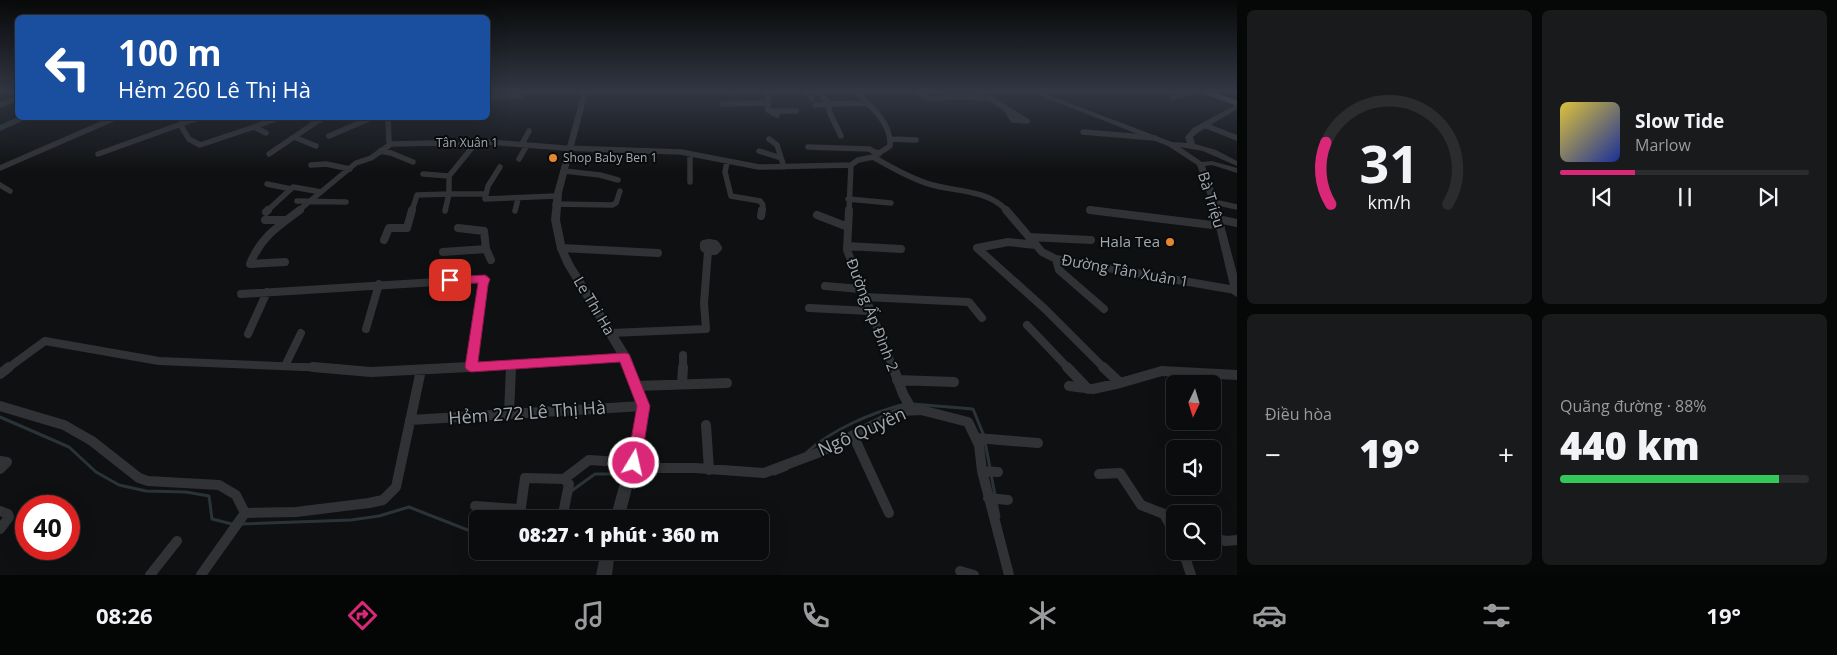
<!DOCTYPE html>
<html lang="vi">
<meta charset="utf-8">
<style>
:root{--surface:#0b0c0d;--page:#191a1b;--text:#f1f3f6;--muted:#9a9b9d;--line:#2b2c2e;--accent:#db2777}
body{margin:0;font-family:"Open Sans",sans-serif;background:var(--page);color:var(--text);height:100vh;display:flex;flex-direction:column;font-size:19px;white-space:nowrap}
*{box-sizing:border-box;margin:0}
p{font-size:16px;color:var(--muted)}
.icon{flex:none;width:28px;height:28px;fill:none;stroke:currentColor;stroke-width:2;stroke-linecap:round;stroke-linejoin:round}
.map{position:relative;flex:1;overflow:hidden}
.details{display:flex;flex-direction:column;gap:10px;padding:10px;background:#060707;width:600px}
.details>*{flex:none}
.hud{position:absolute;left:15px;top:15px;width:475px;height:105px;border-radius:8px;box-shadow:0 5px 20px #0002,0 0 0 1px var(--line);background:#1a4fa0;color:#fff;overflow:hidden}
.needle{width:32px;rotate:184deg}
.buttons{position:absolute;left:1166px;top:375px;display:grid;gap:10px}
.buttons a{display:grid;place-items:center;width:55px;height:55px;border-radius:8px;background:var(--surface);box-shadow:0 5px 20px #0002,0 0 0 1px var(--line);font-size:25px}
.speed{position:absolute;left:15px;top:495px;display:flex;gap:10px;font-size:25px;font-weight:700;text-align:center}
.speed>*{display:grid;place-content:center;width:65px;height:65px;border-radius:50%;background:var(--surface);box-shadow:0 5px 20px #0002,0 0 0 1px var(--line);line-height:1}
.speed .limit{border:8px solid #d22;background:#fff;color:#111}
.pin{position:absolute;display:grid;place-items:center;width:42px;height:42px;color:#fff;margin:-21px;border-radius:10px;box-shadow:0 2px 8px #0006}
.me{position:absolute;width:55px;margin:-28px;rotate:9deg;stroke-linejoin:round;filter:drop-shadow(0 0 4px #0008)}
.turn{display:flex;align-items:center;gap:18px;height:105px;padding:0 20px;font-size:22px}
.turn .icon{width:65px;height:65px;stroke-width:2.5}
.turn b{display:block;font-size:35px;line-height:42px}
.big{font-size:38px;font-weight:800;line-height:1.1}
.details .card{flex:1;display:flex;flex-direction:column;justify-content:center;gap:8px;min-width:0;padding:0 18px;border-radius:8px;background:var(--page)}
.details .dial{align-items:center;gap:0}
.dial svg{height:130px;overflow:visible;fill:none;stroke:var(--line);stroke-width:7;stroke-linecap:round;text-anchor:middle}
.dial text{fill:var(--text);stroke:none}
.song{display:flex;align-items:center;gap:15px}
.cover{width:60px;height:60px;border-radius:8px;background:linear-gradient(135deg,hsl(50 70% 55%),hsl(230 70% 35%))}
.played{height:5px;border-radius:2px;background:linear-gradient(90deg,var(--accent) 30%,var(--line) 30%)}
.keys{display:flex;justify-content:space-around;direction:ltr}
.heat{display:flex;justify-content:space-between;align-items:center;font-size:28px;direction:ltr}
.charge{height:8px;border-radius:4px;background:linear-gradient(90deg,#34c759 88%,var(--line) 0)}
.details .tiles{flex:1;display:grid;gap:10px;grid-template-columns:repeat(2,1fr)}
.trip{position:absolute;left:469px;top:510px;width:300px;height:50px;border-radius:8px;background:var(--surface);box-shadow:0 5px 20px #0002,0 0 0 1px var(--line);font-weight:800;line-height:50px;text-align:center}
.dock{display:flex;height:80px;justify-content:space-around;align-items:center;background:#040505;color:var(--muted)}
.dock .icon{width:35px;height:35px}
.dock .active{color:var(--accent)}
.dock b{font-size:22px;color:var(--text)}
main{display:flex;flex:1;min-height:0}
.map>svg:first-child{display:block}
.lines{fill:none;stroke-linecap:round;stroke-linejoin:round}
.stream{stroke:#2a3438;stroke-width:3}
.minor-far2{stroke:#313235;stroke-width:5.5}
.minor-far1{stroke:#313235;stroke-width:8}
.minor{stroke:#313235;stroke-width:10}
.tertiary{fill:#313235;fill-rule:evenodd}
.trunk{fill:#55585d;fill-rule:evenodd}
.route{fill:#db2777;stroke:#8e194d}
.poi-dot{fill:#e88530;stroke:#0a0b0c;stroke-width:2}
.labels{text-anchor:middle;stroke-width:4;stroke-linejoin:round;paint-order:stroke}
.far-street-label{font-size:12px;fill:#a1a9b1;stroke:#0a0b0c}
.far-poi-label{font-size:12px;fill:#a1a9b1;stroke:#0a0b0c;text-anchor:start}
.street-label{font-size:15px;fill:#a1a9b1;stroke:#0a0b0c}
.poi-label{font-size:15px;fill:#a1a9b1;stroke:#0a0b0c;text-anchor:end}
.near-street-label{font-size:18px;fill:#a1a9b1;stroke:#0a0b0c}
</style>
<main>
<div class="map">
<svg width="1237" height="575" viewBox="0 0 1237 575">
<rect width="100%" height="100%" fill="#0f1011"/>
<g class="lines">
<path class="stream" d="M913,404L973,409L984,436
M0,417L69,447L96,472L119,485L146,491L186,492L209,496L212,519L232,524
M985,442L990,468
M807,452C833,429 871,413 905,404
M774,474L787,469
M991,474L995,495
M570,492L595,474H624
M996,501L999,517
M560,519L563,511
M240,524L351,520L379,516L409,507L478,534"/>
<path class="minor-far2" d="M729,92L731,94
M768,92V110L777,115
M804,92L811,96L812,99
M820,92L829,104L867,103
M917,92L931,99L954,97L987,98
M979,92L1027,121L1013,120L1006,109
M488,97L521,96
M1173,97L1191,92
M722,104L768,103
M0,105L18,98
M815,105L829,104V111L841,136
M772,111H796
M306,118L320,120
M388,118L389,142L391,144L433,143L454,146L489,142L564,148L681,152L759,167L851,165L858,160L873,157L890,146C892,124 871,106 856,92
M180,124L189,139L200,145L254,127
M1204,125L1237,138
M0,128L22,118
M1083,132L1155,138
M266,133L254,127L278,118
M329,136L371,118
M294,137L316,146
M769,139L777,145L784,167
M892,139L916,140
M475,144L449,176V194H485
M522,144L529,131
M808,147L869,149L879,154
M380,151L391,153L413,162
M759,151L781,158
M98,154L198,118
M269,154L319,120
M690,154V182
M873,157C891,167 909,178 929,184C954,192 988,189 1007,211
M519,159L527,145
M727,162L725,172L731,196L760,201L763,205L762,211
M311,165L326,164L350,169
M500,167L488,186L485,199L556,196
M0,168L115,118
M564,171L600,175L618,180
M423,174L449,176
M267,184L291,189
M0,185L10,191
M848,199L891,203
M297,201L346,202
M1214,202L1237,207
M555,204L612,205L616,203L620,191
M1089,210L1101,211
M267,211L293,187L321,192
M298,211L356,163L371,158L391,144
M412,211L417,195L449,194L445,211
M515,211L518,199
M849,211L851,165"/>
<path class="minor-far1" d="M849,210L847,250L893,368
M1006,210L1042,252L1056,259L1235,290
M1090,210L1220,226
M266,212L268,210
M817,215L848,227
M761,216L762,210
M1218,219L1237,223
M265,220H286
M458,228L484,231L486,249
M1029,237L1091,240
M384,240L389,228H407L412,210
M709,243L715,244L718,248L715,251H708L704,248V244Z
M1036,245L1008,242L977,248L1045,309L1104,368
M847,246L901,249
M561,248L658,253
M443,252L486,249L491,260
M1056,259L1059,270L1104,309
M285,262L250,264C261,237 277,227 300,210
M825,286L861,289
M241,294L485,279L482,285L471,367
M864,297L969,302L982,318
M809,308L870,311
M1027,325L1068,368
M366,329L379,284
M611,333L706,329L704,303L708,251
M248,334L267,292
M285,366L301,333
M8,368L45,341L159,361L328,368
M444,368L625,357
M511,368V365
M683,368V355"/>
<path class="minor" d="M313,367L371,372L469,367
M893,367L903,394L912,410
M1067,367L1088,389
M1103,367L1120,383L1162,371L1237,375
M0,374L9,367
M897,380L954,382
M682,384L683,367
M636,386L727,383
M1069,386L1093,389L1120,383
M0,406L64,425L92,441L139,478L148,481L219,485L236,495L245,513L296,512L369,503L383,500L396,487L421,370
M509,414L511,367
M410,420L643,406
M706,425L709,470
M853,435L889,513
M976,438L1038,443
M0,461L7,462L0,469
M982,471L998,472
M630,472L653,468H695L764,473L820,452L901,411L921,410L968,422L979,445L982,471L1009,575
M1099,474L1120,473L1141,505L1164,514L1175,534
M564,479L569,484L564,509
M988,498L1008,500
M475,506L518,509L521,507L525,478L564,479L589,460L635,463
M0,511L8,514L9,517L0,529
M1212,538L1226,541L1237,540
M1183,551L1191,575
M960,571L974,575
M150,575L177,541
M201,575L245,513"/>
<path class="tertiary" d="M582,92H588L562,193L560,220L566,249L574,265L631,357L649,406L642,463L636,473L624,519H610L623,472L629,462L637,406L619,357L564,265L557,249L551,220L554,193Z
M1031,92H1040L1172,142L1187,143L1185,137L1193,128L1237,104V109L1199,132L1193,137L1195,144L1216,150L1237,161V166L1203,151L1180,147L1202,162L1212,161L1237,168V173L1212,165L1205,166L1218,202L1237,274V297L1232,294L1210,202L1197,165L1168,146Z
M601,551H615L612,575H596Z"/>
<path class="trunk" d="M1200,92H1212L1237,100V106Z"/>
</g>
<linearGradient id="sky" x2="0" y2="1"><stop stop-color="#080909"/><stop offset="0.53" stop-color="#313743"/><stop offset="1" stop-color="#313743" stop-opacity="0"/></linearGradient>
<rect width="1237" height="172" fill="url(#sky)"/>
<path class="route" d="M485,275L490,279L488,285L478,362L625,353L629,354L650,406L640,468L634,470L629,468L627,463L637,406L620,362L471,372L467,370L465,367L478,283L450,284L445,280L450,277Z"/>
<g class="poi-dot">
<circle cx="553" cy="158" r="5"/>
<circle cx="1170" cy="242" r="5"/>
</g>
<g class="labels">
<g class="far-street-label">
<text x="467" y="147">Tân Xuân 1</text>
</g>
<g class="far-poi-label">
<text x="563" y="162">Shop Baby Ben 1</text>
</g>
<g class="street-label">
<text transform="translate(1211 200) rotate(73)" y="5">Bà Triệu</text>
<text transform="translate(1125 271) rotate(10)" y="5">Đường Tân Xuân 1</text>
<text transform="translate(594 306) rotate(59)" y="5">Le Thi Ha</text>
<text transform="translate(872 315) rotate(69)" y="5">Đường Ấp Đình 2</text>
</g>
<g class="poi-label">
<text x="1160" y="247">Hala Tea</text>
</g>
<g class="near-street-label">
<text transform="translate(527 413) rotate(-4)" y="6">Hẻm 272 Lê Thị Hà</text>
<text transform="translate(862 432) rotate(-24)" y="6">Ngô Quyền</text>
</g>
</g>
</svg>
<div class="buttons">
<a><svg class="needle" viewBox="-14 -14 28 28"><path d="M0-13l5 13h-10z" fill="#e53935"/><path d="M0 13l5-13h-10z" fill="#9a9b9d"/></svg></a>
<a><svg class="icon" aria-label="sound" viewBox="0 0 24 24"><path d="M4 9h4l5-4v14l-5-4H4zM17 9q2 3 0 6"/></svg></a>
<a><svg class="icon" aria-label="search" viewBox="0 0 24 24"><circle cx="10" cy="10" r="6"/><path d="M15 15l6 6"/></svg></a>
</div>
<div class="speed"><div class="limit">40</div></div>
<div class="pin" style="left:450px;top:280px;background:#d93025"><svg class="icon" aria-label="arrive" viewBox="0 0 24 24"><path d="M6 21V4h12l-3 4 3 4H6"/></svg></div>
<svg class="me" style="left:634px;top:463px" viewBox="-20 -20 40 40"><circle r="17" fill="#db2777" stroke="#fff" stroke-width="3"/><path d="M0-11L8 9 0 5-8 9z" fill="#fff"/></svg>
<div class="trip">08:27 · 1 phút · 360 m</div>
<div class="hud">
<div class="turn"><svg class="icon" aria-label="left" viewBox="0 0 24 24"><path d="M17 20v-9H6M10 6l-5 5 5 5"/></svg><div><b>100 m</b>Hẻm 260 Lê Thị Hà</div></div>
</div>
</div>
<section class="details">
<div class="tiles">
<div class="card dial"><svg viewBox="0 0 100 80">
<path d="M14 69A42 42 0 1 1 86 69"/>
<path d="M14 69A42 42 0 0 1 11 31" stroke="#db2777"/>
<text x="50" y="56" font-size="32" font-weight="700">31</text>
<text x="50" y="72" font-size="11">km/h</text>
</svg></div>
<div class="card">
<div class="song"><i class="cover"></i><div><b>Slow Tide</b><p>Marlow</p></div></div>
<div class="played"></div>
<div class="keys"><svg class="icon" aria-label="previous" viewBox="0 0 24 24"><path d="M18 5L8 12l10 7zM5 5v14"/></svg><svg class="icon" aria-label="pause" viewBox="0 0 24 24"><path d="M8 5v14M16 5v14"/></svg><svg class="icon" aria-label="next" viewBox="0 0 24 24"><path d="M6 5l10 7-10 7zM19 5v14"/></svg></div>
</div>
<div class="card"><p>Điều hòa</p>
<div class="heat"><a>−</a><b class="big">19°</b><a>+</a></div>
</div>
<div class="card"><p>Quãng đường · 88%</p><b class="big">440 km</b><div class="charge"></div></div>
</div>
</section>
</main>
<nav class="dock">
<b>08:26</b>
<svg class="icon active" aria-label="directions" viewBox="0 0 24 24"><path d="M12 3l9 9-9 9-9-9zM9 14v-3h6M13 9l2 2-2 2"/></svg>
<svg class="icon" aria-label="music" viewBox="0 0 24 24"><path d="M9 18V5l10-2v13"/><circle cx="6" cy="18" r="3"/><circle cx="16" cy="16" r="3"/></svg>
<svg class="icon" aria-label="phone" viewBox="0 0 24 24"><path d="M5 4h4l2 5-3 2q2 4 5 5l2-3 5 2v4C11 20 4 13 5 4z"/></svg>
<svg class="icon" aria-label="climate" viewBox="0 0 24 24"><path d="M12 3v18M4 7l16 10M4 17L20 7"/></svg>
<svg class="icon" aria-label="car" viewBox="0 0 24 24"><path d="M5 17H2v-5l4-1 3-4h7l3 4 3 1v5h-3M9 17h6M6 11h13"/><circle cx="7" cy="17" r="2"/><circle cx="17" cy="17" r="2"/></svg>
<svg class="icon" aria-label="filters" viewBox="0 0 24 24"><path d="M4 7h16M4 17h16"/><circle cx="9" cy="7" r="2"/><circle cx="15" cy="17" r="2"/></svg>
<b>19°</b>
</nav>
